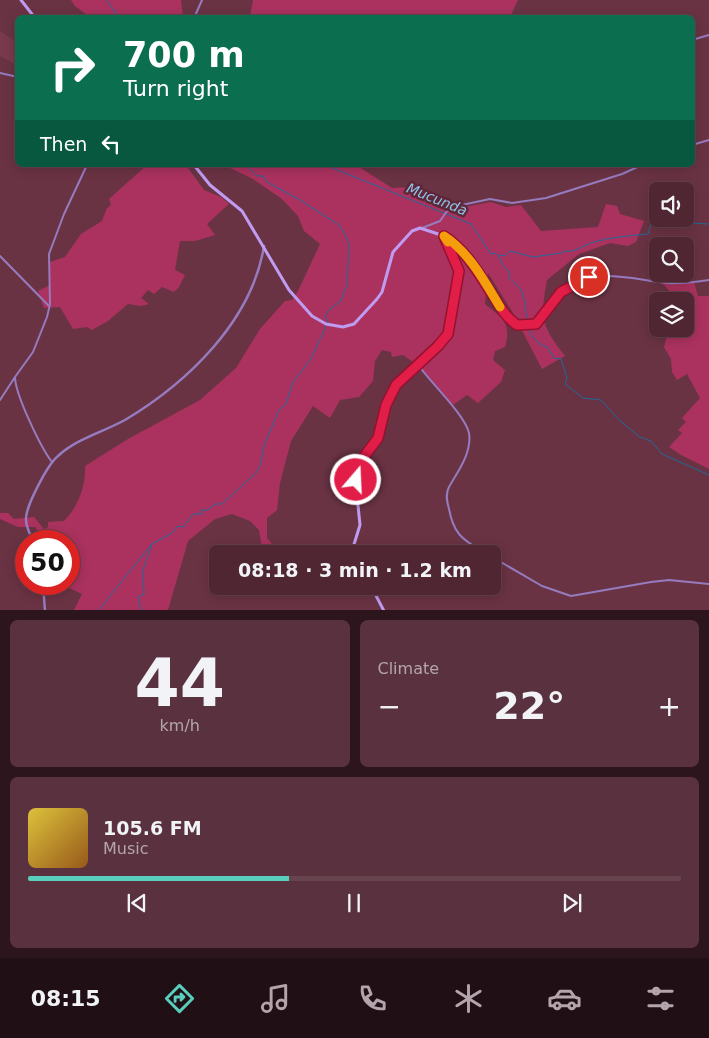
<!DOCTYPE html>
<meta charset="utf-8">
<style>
:root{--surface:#502633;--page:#5a323f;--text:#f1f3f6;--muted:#b4a5ac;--line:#67434e;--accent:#5acebd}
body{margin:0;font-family:"DejaVu Sans",sans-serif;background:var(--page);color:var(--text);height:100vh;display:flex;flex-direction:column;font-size:19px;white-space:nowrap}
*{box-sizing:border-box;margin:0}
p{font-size:16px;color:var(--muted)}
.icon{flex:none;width:28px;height:28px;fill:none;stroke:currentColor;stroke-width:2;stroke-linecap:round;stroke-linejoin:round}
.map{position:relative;height:610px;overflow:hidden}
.panel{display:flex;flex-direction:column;gap:10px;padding:10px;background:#2c151c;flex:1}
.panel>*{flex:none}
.banner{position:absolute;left:15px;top:15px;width:680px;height:152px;border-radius:8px;box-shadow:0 2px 12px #0003,0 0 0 1px var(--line);background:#0b6e4f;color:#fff;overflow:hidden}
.fabs{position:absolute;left:649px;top:182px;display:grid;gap:10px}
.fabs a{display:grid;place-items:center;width:45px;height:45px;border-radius:8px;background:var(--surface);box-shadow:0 2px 12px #0003,0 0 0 1px var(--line);font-size:25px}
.speed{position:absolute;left:15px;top:530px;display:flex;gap:10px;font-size:25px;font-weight:700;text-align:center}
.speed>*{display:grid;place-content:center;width:65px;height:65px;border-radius:50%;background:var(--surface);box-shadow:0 2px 12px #0003,0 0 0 1px var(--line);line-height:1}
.speed .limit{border:8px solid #d22;background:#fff;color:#111}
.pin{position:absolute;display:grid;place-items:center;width:42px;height:42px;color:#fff;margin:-21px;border:2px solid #fff;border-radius:50%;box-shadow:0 1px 5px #0007}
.me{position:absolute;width:55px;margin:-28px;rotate:19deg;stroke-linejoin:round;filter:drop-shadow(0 0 4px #0008)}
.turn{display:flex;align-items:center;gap:18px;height:105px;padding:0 25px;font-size:22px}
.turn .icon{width:65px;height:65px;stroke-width:2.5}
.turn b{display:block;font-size:35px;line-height:42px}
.then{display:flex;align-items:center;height:48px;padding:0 25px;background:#0003;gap:10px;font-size:19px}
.big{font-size:38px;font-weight:700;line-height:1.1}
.panel .widget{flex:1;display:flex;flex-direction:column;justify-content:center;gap:8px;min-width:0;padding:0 18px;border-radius:8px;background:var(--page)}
.panel .dial{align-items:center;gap:0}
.dial b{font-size:65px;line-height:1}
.song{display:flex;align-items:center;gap:15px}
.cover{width:60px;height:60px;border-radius:8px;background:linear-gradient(135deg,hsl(50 70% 55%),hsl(30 70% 35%))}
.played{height:5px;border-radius:2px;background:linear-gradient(90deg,var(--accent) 40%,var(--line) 40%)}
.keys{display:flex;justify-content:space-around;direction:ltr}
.heat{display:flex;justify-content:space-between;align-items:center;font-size:28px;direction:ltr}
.panel .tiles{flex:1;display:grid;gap:10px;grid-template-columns:1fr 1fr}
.widget:last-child{grid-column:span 2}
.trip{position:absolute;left:209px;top:545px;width:292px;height:50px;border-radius:8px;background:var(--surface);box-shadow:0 2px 12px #0003,0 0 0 1px var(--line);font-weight:700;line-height:50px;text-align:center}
.dock{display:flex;height:80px;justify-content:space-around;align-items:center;background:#200f14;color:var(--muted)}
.dock .icon{width:35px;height:35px}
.dock .current{color:var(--accent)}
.dock b{font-size:22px;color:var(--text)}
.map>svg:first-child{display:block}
.built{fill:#793a4d}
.green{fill:#ab325f}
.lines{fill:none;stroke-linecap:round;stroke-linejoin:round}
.stream{stroke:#216998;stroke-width:1}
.minor{stroke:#967bbf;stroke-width:2}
.tertiary{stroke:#967bbf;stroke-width:2.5}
.secondary{stroke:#bf9cf1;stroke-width:3}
.route-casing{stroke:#92132f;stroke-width:12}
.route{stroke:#e11d48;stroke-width:9}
.slow{stroke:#f59e0b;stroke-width:9}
.labels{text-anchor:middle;stroke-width:5;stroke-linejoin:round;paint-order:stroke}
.water-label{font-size:14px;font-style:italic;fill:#90c5ed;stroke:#5e2839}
</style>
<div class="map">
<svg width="709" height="611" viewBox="0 0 709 611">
<rect width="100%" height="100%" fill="#6a3344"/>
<path class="built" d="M0,31L17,42V65L0,56Z"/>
<path class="green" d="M71,0H181L183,17H90L75,6Z
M253,0H518L510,17H250Z
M147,165H186L204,190L221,197L229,204L207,224L215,235L195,241H180L175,270L185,275L179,287L174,292L162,287L154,294L148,290L141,298L149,304L141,306L128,304L108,321L92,330L87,327L73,329L60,307L44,308L38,291L50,285V262L65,257L81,234L102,221L107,208L111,205L109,199Z
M224,165H356L392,188C414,185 442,193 459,208L491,202L506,207L521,205L541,231L598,227L606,204L617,206L620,214L644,221L636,242L628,246L610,243L579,254L547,280C540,318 541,325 565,356L542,369L513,313L488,273L485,304C502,318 512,322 505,347L495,351L493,360L505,370L501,382L478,403L467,395L453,405L417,365L403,355L392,357L391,352L382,350L375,361L373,381L359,397L340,400L330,418L313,406L291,441L280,483L277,510L267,518V538L281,554H263L259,530L250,521L232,514L215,519L188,541L168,610H74L82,594L69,588V541H59L58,537L42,536L35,527H18L0,519V513H8L14,519L34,517L44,529L48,527V522L64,521C78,507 86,486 85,466L128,439L200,400L236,368L260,329L285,301L292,300L298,291L320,244L304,231L298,216L282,199L253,179Z
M661,274H680L683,283L694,282L698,296H709V469L681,455L669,447L682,433L678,430L686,422L682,418L700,398L687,374L677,380L672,372L671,359L664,347L666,339L681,329H685V313L688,311L685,307V301H679L662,283Z"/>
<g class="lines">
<path class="stream" d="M106,0L120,18
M246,165L257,176H263L267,182L300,200L339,225L344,233L349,244L347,285L341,301L329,310L325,316L328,323
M325,165L471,224L491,254L495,253C502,258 501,267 509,271V278C513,282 520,287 522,292C530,313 521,338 547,347L554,358L561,359L567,378L565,384L583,398L601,400L619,420L640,437L651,441L662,454L709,475
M675,219H680
M681,219L689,223L709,224
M500,255L505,256L510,251L533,257L561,253L565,251C574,253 582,246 591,243C609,237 629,236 648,234L651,223L662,224L671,219
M98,611L151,545
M141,611L138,597L144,594L143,570L152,544L172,533L178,526L183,527L193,514H202L201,510H208L215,504H222L257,472L261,463L264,446L279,410L286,404L293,382L311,359L326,326"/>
<path class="minor" d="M194,18L202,0
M692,40L709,35
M0,73L18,77
M692,145L709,140
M422,228L440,221L447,211L457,206L490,199L512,203L546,198L622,174L642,165
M444,236C464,249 478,271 490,291C498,303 504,316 517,325L536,324C547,313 553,298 566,289C596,266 633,280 667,283C681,284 695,282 709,280
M0,256L49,306
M419,366C431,383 465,415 469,433C472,453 458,471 449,487C445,494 447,502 449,509C454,536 464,540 486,554
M0,400L15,377
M52,462C41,448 15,394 15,377L33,352L47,317L50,304L49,254L64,214L87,165
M492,557L542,586L571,596L651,582L669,580L709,584"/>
<path class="tertiary" d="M33,541C30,534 26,527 26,520C25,507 48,464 58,456C76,439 103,432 125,420C187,383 252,321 264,246
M43,584L45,611"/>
<path class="secondary" d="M21,0L35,18
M194,165L210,185L242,211L289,290L312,316L326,324L343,327L354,324L377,299L382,292L393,252L412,231L420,228L441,235L451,249L459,273L450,330L443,341L398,383L386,405L378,438L357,466L355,476L360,525L351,554
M371,586L384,611"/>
</g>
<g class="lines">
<defs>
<path id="route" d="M356,480L357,466L378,438L386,405L396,385L438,346L448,334L459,271L444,236C464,249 478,271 490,291C498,303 504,316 517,325L536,324L561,292L589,277"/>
</defs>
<use href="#route" class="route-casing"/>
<use href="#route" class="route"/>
<path class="slow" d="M448,242L444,236C469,252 485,282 500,307"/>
</g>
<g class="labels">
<g class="water-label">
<text transform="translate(437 199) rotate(22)" y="5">Mucunda</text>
</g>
</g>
</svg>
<div class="fabs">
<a><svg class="icon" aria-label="sound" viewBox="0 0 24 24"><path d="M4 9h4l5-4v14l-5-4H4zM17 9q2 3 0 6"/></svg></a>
<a><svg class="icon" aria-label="search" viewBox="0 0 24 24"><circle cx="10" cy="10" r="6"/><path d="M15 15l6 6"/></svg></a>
<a><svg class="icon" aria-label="layers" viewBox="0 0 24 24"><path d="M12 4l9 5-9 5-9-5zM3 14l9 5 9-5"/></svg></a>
</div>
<div class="speed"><div class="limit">50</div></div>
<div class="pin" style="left:589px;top:277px;background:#d93025"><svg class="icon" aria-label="arrive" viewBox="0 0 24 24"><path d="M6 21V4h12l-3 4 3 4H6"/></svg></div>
<svg class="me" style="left:356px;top:480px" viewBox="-20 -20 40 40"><circle r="17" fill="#e11d48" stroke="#fff" stroke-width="3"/><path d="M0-11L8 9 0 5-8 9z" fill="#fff"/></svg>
<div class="trip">08:18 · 3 min · 1.2 km</div>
<div class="banner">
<div class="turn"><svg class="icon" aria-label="right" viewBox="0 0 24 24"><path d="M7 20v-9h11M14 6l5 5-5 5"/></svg><div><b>700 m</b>Turn right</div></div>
<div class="then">Then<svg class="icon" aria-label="left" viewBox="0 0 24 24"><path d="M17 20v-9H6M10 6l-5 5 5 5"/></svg></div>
</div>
</div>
<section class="panel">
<div class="tiles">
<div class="widget dial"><b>44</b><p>km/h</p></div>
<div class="widget"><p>Climate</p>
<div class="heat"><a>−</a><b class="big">22°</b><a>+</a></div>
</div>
<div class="widget">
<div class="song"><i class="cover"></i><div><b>105.6 FM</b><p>Music</p></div></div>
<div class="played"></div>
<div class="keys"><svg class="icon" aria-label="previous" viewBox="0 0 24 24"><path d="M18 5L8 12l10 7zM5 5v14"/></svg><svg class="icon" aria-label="pause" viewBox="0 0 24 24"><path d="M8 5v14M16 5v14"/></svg><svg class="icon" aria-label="next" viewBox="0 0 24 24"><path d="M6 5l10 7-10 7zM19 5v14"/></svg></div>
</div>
</div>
</section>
<nav class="dock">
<b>08:15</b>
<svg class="icon current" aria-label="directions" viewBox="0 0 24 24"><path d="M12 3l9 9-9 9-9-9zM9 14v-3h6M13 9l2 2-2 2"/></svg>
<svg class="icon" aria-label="music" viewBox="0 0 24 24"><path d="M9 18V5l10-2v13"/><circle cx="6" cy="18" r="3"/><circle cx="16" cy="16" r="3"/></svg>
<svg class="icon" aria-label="phone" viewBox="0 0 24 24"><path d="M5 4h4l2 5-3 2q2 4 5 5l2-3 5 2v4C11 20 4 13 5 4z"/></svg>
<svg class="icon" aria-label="climate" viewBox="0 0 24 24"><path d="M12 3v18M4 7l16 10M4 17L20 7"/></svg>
<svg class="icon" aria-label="car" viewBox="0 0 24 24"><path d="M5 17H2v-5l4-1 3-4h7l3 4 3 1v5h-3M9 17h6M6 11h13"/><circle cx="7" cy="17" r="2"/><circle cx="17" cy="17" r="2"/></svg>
<svg class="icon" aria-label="filters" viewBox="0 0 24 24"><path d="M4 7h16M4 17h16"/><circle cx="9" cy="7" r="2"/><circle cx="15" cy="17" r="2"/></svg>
</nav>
